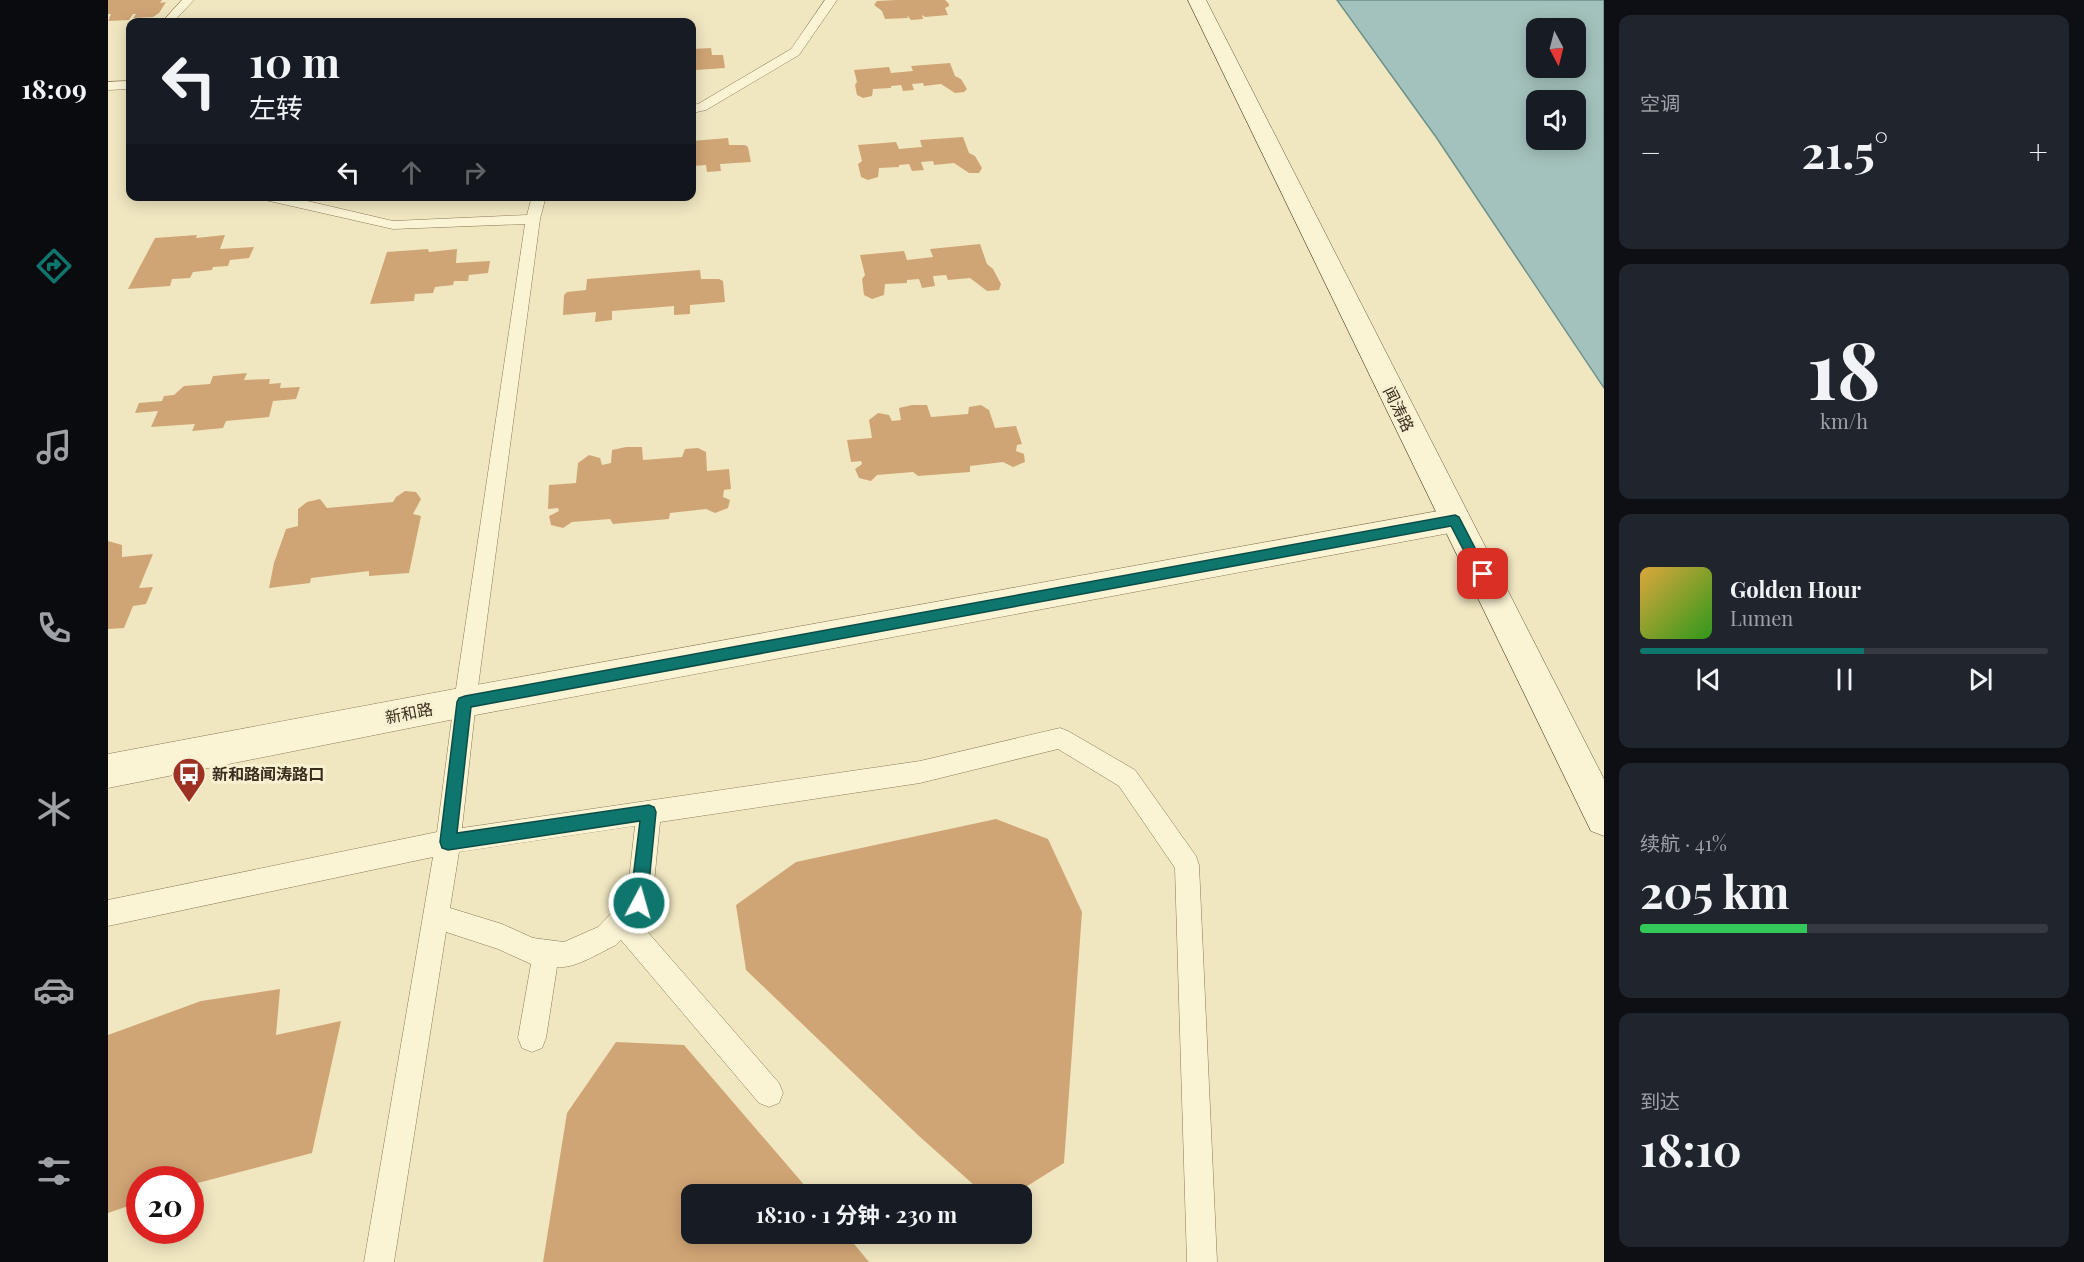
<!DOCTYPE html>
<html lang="zh">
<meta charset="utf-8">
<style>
:root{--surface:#171b24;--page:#20242c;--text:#f1f3f6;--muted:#9ea1a6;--line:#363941;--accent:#0f766e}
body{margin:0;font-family:"Playfair Display","Noto Sans SC",serif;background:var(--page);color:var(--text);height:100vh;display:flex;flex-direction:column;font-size:22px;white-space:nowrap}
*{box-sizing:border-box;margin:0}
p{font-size:20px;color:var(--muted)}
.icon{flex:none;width:33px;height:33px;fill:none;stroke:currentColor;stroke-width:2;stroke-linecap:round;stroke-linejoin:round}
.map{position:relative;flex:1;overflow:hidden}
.panel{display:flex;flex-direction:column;gap:15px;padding:15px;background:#0d0f14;width:480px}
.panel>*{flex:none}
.top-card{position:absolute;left:18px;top:18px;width:570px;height:183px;border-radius:12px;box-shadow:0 3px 15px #0003;background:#171b24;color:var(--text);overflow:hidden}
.needle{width:39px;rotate:173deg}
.controls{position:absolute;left:1418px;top:18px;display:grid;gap:12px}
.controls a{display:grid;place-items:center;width:60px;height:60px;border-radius:12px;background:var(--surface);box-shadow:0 3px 15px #0003;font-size:30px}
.speed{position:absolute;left:18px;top:1166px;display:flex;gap:12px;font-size:30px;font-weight:700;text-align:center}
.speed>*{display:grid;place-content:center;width:78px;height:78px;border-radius:50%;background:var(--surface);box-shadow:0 3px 15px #0003;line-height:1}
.speed .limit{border:9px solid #d22;background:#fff;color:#111}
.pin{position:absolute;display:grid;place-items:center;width:51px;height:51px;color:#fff;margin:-26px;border-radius:12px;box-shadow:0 3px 9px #0006}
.me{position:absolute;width:66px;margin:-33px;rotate:6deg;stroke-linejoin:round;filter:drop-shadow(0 0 4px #0008)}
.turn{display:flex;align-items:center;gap:21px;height:126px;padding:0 24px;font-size:27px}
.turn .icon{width:78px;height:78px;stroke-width:2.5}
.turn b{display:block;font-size:42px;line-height:51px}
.lanes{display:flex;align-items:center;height:57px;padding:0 24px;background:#0003;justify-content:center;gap:30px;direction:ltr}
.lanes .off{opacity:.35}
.big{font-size:45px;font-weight:700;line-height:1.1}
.panel .tile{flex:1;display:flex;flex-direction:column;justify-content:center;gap:9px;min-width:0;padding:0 21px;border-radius:12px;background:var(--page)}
.panel .dial{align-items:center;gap:0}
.dial b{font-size:78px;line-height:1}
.song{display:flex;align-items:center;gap:18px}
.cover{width:72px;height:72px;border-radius:9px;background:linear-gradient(135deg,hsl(40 70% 55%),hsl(110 70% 35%))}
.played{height:6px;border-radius:3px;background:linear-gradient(90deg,var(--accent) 55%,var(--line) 55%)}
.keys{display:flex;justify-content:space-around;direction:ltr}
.heat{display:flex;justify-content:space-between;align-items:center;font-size:33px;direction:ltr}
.charge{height:9px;border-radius:4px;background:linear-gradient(90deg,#34c759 41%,var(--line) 0)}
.trip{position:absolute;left:573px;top:1184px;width:351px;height:60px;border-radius:12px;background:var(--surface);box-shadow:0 3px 15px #0003;font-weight:700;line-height:60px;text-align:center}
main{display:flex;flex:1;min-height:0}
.tab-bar{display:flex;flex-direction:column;width:108px;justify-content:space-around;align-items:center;background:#090b0e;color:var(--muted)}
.tab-bar .icon{width:42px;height:42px}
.tab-bar .selected{color:var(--accent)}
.tab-bar b{font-size:27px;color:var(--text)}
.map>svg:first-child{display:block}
.water{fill:#a4c2bd;stroke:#6a918b;stroke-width:1.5;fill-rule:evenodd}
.building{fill:#d0a575}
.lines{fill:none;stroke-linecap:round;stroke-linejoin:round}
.service-casing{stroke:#8b7857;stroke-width:1}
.minor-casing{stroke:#8b7857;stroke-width:1}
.secondary-casing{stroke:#6c593b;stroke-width:1}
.service{fill:#faf3d4;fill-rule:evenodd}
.minor{fill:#faf3d4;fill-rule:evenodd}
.secondary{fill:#faf3d4;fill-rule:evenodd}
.route{fill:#0f766e;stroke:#0a4d48;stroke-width:1.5}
.labels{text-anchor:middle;stroke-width:6;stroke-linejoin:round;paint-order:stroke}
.street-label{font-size:16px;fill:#392e1d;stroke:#f7f0d1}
.poi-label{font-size:16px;font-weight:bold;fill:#392e1d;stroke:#f7f0d1;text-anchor:start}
</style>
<main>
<nav class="tab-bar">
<b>18:09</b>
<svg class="icon selected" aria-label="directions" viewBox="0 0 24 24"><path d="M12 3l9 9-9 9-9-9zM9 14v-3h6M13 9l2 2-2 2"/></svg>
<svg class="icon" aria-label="music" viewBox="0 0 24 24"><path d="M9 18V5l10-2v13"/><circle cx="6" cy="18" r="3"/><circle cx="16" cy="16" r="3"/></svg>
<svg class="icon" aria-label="phone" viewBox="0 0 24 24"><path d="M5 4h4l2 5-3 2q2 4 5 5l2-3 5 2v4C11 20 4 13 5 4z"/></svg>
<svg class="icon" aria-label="climate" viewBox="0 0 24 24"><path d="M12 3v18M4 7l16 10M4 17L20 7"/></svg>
<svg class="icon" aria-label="car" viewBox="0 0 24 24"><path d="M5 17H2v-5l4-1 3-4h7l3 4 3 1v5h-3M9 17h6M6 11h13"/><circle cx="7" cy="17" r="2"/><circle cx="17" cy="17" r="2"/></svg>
<svg class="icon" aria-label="filters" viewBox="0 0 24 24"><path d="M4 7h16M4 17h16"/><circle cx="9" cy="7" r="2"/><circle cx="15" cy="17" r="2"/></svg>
</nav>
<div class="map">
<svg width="1496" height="1262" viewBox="0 0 1496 1262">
<rect width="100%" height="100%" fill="#f0e7c1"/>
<path class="water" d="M1229,0H1496V388L1328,137ZM1428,28H1467V68H1428ZM1428,100H1467V140H1428Z"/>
<path class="building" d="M0,0H54L52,3L58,2L51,13L45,17L25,18L28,14H25L21,20L0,21L3,14H0Z
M788,0H837L841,4V6L837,8L840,15L817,17L814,15L815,19L803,20L799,15L800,18L777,19L774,11L766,5L769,1Z
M603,48L604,55H615L617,68L588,70V74L584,75V49Z
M842,63L847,76L853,79L859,89L856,92L847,93L833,84L816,86L815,83L804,84L806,90L795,91L793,85L783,86V88L765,89L764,96L755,98L749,95L747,85L749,82L746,70L781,67L783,73L805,71L803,66Z
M855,137L861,153L867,156L874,168L871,173H861L846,163L826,165L825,161L813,162L816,170L804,171L801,164L791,165V167L771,168L770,177L760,180L753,177L750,164L754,161L750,145L788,142L791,149L814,147L812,140Z
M620,138L621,145H637L640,147L643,162L612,164L613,171L599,172L598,165L584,166V141Z
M89,235L88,238L117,235L112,249L146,247L141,258L122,260L120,266L105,267L104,270L85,272L82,278L64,279L62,286L20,289L47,238Z
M872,244L879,264L885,269L893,284L891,290L879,291L862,278L840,280L838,275L825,276L827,286L814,288L811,279L799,280V283L777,284L776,295L764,299L756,295L754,279L757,275L752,255L796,251L799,260L825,257L822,249Z
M320,249L321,252L349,249L348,263L382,261L380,273L361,275L360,281H346L345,285L327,287L325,293L307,294L306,301L262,304L279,252Z
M592,270L593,279H611L615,281L617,302L582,305V314L566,315V306L504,311V320L487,322L488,312L455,315L456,295L459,292L478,290L479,279Z
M139,373L136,380L162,379L161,384L173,383L172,388L192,387L188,399L165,401L161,417L118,421L115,428L84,431L87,424L43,427L50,411L27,413L31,403L54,401L56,396L66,395L76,386L102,384L105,376Z
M804,405H819L823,417L860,414L861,407L873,405L881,410L887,428L908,426L914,444L909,445L908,451L916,454L917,462L905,467L895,462L862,466V472L810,476L805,472L769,475L763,481L751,478L747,469L754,464L753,461L743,462L739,440L764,438L761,420L770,413L781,415L784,421L793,420L791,408Z
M518,447H534L535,460L574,457L577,449L590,448L598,452L599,471L621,469L623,489L616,490L615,497L622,500L620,508L607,513L598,509L562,513L561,519L505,524L502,519L464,522L455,528L443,525L441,516L451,511L450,508L440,509L441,485L468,483L470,463L481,455L492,458L494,465L503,463L504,450Z
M297,491L308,492L313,499L305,514L313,516L301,573L261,576V571L203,578L202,583L161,588L166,563L178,529L190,526V509L199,502L212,499L219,508L285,502L288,497Z
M0,541L14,545V557L45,554L31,588L45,587L38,604L25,606L16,628L0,629Z
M888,819L940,839L974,912L956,1163L908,1193L867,1186L811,1136L638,970L628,905L688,862Z
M172,989L168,1035L233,1021L204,1153L82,1185V1179H32V1202L0,1213V1035L93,1001Z
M508,1042L576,1045L704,1194H584V1233H737L761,1262H435L459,1113Z"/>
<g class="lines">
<defs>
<path id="service" d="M74,0H86L65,22H54Z
M717,0H729L691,55L598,110L584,113V105L590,104L683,49Z
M22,81V89L0,90V82Z
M150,196H178L285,221L419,215L424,196H438L432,219L368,702L354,828L812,761L952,728L960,731L1027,770L1088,856L1091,865L1109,1262H1079L1067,868L1011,786L950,749L812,783L552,822L544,903L540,912L531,922L671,1083L675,1093L671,1103L661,1107L651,1103L513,940L508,945C491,953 467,969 449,967L438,1038L434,1048L424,1052L414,1048L410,1038L423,964L390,949L338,932L286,1262H256L325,857L0,926V900L329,832L346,702L417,224L285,229L157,200ZM527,826L519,897L490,927L456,942L425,938L394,924L342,908L351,852Z"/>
<path id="minor" d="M1347,508L1358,512L1362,520L1358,528L1347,532L357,717L0,788V754L357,687Z"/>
<path id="secondary" d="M1080,0H1098L1496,779V836L1483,831Z"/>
</defs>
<use href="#service" class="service-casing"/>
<use href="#minor" class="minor-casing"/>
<use href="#secondary" class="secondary-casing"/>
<use href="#service" class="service"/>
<use href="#minor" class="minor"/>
<use href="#secondary" class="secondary"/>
</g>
<path class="route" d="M1347,515L1351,517L1379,571L1381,574L1379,578H1370L1343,526L363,707L349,833L541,805L546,807L548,812L539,903L536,909L531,911L525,909L522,903L532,821L340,850L334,848L332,842L349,702L351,698L357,696Z"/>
<defs>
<symbol id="bus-pin" viewBox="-11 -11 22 30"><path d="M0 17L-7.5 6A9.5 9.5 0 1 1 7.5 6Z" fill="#9d3124" stroke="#f7f0d1"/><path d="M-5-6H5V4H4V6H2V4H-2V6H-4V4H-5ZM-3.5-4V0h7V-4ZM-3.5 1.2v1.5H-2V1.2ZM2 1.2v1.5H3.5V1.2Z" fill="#fff"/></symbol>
</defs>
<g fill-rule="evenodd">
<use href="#bus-pin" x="62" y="755" width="38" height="52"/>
</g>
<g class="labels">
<g class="street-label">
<text transform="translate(1291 409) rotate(64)" y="6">闻涛路</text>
<text transform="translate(301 713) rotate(-11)" y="6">新和路</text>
</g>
<g class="poi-label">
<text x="104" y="780">新和路闻涛路口</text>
</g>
</g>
</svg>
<div class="controls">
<a><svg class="needle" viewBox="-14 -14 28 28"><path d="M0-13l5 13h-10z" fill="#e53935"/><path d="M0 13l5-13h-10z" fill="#9ea1a6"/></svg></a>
<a><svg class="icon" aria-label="sound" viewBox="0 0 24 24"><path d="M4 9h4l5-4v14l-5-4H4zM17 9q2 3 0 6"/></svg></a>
</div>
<div class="speed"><div class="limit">20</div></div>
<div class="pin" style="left:1375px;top:574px;background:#d93025"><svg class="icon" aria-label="arrive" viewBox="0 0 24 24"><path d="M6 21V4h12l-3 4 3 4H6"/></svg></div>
<svg class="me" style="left:531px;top:903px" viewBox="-20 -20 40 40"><circle r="17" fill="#0f766e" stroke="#fff" stroke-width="3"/><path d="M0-11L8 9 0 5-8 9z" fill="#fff"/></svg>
<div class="trip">18:10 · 1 分钟 · 230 m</div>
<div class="top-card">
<div class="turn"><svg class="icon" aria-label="left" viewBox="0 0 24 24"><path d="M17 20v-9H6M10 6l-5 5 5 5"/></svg><div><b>10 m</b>左转</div></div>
<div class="lanes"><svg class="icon" aria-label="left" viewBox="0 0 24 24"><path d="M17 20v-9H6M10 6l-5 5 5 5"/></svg><svg class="icon off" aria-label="ahead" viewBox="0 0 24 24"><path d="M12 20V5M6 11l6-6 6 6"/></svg><svg class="icon off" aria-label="right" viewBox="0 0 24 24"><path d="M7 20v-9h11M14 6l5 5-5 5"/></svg></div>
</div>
</div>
<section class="panel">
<div class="tile"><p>空调</p>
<div class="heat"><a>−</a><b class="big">21.5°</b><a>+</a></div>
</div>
<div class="tile dial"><b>18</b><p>km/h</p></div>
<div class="tile">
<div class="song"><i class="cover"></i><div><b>Golden Hour</b><p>Lumen</p></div></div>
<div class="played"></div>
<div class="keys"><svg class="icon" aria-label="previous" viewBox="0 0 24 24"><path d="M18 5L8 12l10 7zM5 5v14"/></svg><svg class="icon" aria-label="pause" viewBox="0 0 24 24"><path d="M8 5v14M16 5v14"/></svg><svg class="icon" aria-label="next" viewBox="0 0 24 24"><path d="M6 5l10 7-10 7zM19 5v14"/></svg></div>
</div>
<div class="tile"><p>续航 · 41%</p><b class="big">205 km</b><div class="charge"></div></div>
<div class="tile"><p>到达</p><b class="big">18:10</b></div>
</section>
</main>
